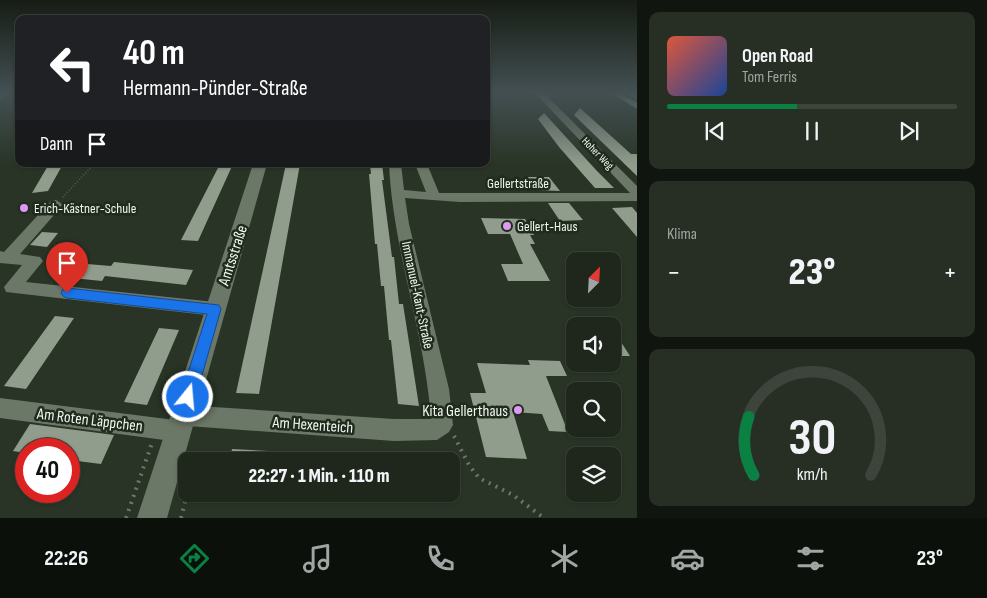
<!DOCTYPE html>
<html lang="de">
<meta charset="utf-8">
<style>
:root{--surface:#1f271c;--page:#272f25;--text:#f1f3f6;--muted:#a1a5a3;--line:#3c443b;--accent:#0b8043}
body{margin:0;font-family:"Sofia Sans Condensed",sans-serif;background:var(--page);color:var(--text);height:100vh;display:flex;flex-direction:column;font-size:19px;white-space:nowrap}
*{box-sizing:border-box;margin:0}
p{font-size:16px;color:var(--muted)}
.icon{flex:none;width:28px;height:28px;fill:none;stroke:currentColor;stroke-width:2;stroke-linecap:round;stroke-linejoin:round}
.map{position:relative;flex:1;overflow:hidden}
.drawer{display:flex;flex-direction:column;gap:12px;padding:12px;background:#11150f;width:350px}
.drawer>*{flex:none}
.guide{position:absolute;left:15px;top:15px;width:475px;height:152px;border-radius:10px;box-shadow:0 1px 4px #0004,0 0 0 1px var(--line);background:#202124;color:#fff;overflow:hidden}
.needle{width:32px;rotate:24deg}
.buttons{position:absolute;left:566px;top:252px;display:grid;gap:10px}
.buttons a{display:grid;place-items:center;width:55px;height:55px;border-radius:10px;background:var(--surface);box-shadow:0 1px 4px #0004,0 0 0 1px var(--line);font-size:25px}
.speed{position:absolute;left:15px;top:438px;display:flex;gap:10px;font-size:25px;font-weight:700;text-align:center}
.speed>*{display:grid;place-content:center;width:65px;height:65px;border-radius:50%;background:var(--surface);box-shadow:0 1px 4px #0004,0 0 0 1px var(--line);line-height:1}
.speed .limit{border:8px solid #d22;background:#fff;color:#111}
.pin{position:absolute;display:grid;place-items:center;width:42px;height:42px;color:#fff;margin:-51px -21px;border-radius:50% 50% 50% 0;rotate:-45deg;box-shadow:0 0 5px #0007}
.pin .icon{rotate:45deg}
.me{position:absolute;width:55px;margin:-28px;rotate:17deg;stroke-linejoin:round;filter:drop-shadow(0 0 4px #0008)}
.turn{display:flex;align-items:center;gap:18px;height:105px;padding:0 25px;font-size:22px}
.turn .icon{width:65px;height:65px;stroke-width:2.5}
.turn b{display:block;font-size:35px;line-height:42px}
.then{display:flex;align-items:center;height:48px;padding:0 25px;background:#0003;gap:10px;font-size:19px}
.big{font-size:38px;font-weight:800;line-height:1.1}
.drawer .tile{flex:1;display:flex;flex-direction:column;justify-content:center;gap:8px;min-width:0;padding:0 18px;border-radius:10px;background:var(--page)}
.drawer .dial{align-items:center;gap:0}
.dial svg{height:130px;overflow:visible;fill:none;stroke:var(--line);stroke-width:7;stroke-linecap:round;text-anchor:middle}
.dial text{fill:var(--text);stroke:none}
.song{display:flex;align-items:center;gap:15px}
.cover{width:60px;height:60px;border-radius:8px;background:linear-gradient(135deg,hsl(10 70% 55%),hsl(220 70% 35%))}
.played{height:5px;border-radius:2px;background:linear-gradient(90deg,var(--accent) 45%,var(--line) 45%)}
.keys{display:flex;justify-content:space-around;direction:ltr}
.heat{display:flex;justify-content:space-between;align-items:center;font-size:28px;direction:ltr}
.trip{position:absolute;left:178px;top:452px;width:282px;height:50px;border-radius:10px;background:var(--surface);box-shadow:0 1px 4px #0004,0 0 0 1px var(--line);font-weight:800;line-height:50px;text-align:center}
.tabs{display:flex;height:80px;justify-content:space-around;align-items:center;background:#0c100b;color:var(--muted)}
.tabs .icon{width:35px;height:35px}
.tabs .active{color:var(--accent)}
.tabs b{font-size:22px;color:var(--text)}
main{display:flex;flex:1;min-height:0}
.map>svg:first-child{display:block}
.building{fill:#909c8c}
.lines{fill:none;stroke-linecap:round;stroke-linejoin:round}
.path-far1{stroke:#6c766a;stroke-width:2;stroke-dasharray:0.5 2.5;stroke-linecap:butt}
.path{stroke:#6c766a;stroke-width:4;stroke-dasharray:2 5.5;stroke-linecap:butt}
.minor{fill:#6b7767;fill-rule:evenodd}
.tertiary{fill:#6b7767;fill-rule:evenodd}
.route{fill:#1a73e8;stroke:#114b97}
.poi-dot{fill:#de98f3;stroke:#202a1d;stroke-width:2}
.labels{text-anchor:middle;stroke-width:5;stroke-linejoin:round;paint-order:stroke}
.far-street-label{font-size:11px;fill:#f0f7ee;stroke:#202a1d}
.street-label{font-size:14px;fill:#f0f7ee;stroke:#202a1d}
.poi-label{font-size:14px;fill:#f0f7ee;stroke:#202a1d;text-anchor:start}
.near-street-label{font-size:16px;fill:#f0f7ee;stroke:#202a1d}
.near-poi-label{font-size:16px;fill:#f0f7ee;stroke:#202a1d;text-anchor:end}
</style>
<main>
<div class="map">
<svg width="637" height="518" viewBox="0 0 637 518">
<rect width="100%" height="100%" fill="#293426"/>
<path class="building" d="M610,92H622L624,96L637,102V109Z
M580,108L631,154H637V176L574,115Z
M544,113L597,171L614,188H595L559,147L538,119Z
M49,164H63L48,191L32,193Z
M220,164H233L198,241L181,240Z
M286,164H300L259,394L236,393Z
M370,164H382L384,180H382L392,257H394L399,304H403L419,406L398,404L391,340H389L384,286H381L377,244H375L369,174H371Z
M527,177H549L560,191L536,190Z
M548,203H569L583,220L560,221Z
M632,207L637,213V237L612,208Z
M481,218L525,219L534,235H530L535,244H530L550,281H508L501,264H523L510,234H488Z
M42,232L58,233L47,247L30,245Z
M63,262L111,266L114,262L193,270L186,285L105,276L102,281L52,276Z
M55,316L74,318L26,389L4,386Z
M159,328L179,330L147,405L124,402Z
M612,328L630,356H612Z
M528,360L560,361L567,376H546L568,432L549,431L542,414L513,412L527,459L486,457L470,393H486L477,363L530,365Z
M30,424L114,435L101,464L69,460V449H26V453L13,451Z
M232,449L306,453V461H230Z"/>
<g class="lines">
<path class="path-far1" d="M63,197L94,164"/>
<path class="path" d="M454,436L469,465L479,478L513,495L544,518
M126,518L152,443
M181,518L187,494"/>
<path class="minor" d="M2,92H12L0,100Z
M534,92H543L637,186V201L460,202L405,198L409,224L449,389L453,425L449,432L437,440L394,441L188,426L190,431L187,439L179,442L0,418V398L175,420L173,415L176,408L183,405L394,419H431C425,333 393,250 389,164H401L404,190L426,192L415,164H427L439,193H630Z
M624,92L637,93V100L625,94Z
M56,200L62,204L61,207L20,254L40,257L43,261L26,282L215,302L221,304L223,309L221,314L215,316L6,292L4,287L22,265L0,263V251L4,252L51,201Z"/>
<path class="tertiary" d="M253,164H267L167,518H137Z"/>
</g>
<linearGradient id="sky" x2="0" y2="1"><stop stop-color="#171d15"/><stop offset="0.56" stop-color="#435052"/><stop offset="1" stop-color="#435052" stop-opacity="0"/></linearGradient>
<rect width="637" height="165" fill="url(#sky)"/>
<path class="route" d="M67,288L219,305L221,309L194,403L188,405L183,403L180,397L207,314L67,298L63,296L61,293L63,289Z"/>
<g class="poi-dot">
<circle cx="24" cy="208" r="5"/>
<circle cx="507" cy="226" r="5"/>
<circle cx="518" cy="410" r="5"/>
</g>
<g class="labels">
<g class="far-street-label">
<text transform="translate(598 153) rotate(46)" y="4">Hoher Weg</text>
</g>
<g class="street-label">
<text x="518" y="188">Gellertstraße</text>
<text transform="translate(418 295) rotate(78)" y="5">Immanuel-Kant-Straße</text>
</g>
<g class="poi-label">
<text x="34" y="213">Erich-Kästner-Schule</text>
<text x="517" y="231">Gellert-Haus</text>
</g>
<g class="near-street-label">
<text transform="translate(232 255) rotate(-72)" y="6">Amtsstraße</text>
<text transform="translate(90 419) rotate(7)" y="6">Am Roten Läppchen</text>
<text transform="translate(313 424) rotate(4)" y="6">Am Hexenteich</text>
</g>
<g class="near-poi-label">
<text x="508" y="416">Kita Gellerthaus</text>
</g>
</g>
</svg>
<div class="buttons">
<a><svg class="needle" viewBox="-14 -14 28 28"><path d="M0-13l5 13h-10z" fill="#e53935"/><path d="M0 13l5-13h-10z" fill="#a1a5a3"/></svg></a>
<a><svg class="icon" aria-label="sound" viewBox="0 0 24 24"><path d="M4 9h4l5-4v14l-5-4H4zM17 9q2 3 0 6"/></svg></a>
<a><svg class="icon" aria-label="search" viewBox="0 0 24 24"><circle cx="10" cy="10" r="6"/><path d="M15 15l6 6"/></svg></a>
<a><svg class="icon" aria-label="layers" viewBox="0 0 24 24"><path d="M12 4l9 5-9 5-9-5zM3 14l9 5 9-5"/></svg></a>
</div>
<div class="speed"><div class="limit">40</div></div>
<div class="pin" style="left:67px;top:293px;background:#d93025"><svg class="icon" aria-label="arrive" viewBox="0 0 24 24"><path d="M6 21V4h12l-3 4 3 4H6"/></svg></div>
<svg class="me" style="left:188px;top:397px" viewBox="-20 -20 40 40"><circle r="17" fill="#1a73e8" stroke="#fff" stroke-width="3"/><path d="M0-11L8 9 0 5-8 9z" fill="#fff"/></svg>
<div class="trip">22:27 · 1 Min. · 110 m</div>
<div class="guide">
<div class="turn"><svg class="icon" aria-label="left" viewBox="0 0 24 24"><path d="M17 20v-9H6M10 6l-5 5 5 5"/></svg><div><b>40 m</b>Hermann-Pünder-Straße</div></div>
<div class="then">Dann<svg class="icon" aria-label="arrive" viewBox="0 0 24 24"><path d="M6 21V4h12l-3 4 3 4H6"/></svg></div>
</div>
</div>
<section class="drawer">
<div class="tile">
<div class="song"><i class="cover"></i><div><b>Open Road</b><p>Tom Ferris</p></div></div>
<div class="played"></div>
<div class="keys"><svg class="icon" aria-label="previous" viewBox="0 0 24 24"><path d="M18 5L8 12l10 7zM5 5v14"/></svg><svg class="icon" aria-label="pause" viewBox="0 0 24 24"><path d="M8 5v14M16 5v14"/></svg><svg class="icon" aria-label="next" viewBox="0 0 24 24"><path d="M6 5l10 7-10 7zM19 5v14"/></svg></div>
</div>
<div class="tile"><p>Klima</p>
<div class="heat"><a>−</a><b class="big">23°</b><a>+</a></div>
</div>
<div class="tile dial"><svg viewBox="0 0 100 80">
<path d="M14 69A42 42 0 1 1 86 69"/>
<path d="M14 69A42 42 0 0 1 11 33" stroke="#0b8043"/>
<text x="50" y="56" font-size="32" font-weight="700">30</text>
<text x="50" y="72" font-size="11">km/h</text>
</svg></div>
</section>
</main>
<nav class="tabs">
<b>22:26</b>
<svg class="icon active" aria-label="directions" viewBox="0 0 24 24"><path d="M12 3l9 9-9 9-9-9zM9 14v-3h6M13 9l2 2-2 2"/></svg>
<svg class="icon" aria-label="music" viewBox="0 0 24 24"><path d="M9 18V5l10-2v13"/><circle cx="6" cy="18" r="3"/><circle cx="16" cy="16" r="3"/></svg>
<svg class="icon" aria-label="phone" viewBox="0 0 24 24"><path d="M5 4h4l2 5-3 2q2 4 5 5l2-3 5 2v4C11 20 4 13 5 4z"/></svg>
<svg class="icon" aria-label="climate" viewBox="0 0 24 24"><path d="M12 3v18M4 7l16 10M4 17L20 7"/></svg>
<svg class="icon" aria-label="car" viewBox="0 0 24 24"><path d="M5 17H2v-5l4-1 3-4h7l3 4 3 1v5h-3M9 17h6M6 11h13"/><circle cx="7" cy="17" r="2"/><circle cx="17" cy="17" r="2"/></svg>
<svg class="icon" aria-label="filters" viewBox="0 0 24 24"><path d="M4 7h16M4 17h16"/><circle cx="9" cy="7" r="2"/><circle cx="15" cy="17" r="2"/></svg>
<b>23°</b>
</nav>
